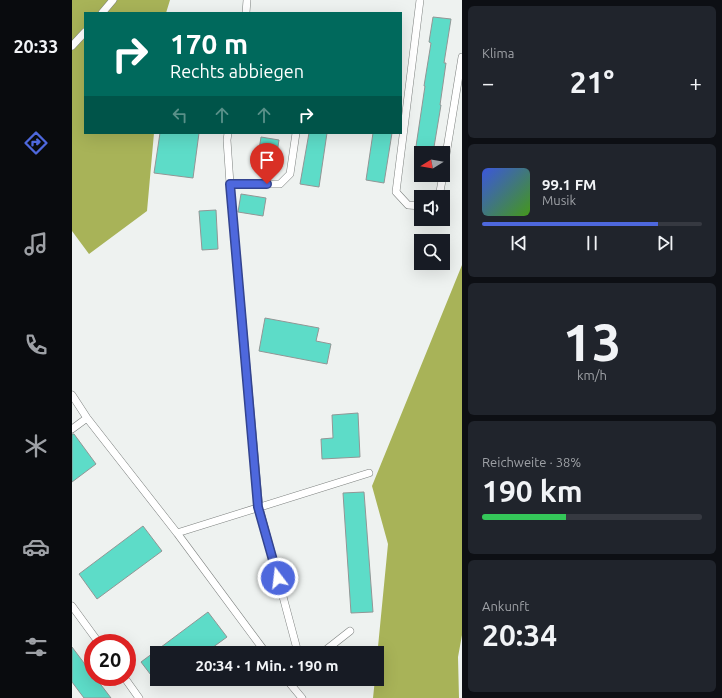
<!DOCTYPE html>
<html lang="de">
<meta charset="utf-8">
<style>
:root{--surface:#171b24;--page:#20242c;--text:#f1f3f6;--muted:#9ea1a6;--line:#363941;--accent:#4e68dd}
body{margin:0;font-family:Ubuntu,sans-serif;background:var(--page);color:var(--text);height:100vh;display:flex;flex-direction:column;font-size:15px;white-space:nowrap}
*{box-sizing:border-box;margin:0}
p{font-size:13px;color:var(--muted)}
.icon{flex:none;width:22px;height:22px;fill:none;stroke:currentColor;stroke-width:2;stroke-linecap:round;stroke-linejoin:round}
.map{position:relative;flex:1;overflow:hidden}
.details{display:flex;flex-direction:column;gap:6px;padding:6px;background:#0d0f14;width:260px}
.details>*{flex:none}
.guide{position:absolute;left:12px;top:12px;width:318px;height:122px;border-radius:0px;box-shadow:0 4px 16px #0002;background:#00695c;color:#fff;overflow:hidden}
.needle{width:26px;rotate:259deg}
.fabs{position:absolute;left:342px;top:146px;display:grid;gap:8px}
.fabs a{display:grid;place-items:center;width:36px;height:36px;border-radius:0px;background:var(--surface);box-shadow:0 4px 16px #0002;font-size:20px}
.speed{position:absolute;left:12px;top:634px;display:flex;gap:8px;font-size:20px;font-weight:700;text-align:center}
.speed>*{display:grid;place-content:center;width:52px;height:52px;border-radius:50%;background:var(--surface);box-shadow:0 4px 16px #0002;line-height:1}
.speed .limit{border:6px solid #d22;background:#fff;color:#111}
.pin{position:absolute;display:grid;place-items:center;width:34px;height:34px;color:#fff;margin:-41px -17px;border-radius:50% 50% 50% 0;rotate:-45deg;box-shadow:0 0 4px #0007}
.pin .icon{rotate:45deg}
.me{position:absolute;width:44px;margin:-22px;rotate:345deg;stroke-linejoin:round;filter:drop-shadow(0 0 3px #0008)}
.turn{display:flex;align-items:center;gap:14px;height:84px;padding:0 20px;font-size:18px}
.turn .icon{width:52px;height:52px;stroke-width:2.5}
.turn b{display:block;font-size:28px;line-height:34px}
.lanes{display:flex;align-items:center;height:38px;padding:0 20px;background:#0003;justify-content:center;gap:20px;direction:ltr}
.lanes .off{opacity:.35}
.big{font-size:30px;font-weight:700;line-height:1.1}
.details .widget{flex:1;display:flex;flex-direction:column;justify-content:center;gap:6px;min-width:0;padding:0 14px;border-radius:6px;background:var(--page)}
.details .dial{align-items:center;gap:0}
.dial b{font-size:52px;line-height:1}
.song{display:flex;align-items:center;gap:12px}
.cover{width:48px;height:48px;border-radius:6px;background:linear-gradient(135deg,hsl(230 70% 55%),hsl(100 70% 35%))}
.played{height:4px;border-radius:2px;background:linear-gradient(90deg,var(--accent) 80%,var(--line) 80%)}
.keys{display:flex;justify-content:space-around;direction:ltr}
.heat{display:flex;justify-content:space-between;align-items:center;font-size:22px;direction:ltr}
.charge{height:6px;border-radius:3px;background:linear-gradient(90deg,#34c759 38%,var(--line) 0)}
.trip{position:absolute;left:78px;top:646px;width:234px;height:40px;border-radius:0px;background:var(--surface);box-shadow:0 4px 16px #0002;font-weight:700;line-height:40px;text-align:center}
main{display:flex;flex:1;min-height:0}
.tab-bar{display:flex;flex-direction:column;width:72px;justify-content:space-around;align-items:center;background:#090b0e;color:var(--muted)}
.tab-bar .icon{width:28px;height:28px}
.tab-bar .active{color:var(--accent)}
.tab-bar b{font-size:18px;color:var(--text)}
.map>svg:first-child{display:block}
.forest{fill:#a8b358}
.building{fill:#5ddcc8;stroke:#929695}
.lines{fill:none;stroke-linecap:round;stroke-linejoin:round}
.service-casing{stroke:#7d817f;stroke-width:8}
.service{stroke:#fff;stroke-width:7}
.route-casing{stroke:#334490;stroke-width:10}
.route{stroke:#4e68dd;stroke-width:7}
</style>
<main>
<nav class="tab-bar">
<b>20:33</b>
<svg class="icon active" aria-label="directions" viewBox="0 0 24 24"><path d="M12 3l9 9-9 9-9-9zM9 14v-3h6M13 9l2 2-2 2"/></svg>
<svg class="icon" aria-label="music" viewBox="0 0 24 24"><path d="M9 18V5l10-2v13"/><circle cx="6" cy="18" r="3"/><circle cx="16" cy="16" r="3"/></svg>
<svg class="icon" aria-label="phone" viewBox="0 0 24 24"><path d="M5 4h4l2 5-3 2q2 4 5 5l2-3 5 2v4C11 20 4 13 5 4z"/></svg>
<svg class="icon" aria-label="climate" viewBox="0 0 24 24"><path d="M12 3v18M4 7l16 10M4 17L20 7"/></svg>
<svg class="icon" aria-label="car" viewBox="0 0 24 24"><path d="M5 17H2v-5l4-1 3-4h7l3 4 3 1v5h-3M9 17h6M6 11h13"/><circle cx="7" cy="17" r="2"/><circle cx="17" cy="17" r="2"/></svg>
<svg class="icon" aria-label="filters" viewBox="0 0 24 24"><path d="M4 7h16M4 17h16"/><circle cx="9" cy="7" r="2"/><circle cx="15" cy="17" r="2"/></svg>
</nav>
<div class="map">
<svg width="390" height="698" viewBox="0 0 390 698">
<rect width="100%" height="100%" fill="#eef2f0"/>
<path class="forest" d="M0,0H98L94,13H13V133H82L75,211L17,254L0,231Z
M390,265V635L386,657L387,698H301L303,679H305V657L316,544L300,486Z"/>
<path class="building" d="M361,17L379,19L372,63H374L368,105H369L361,153H343L353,86H352L359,43L357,42Z
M88,133H127L121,178L82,173Z
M237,133H255L247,187L228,184Z
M301,133H320L312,183L294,180Z
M189,137L207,140L203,166L185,163Z
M169,194L194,198L191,216L166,212Z
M144,210L146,249L130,250L127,211Z
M193,318L247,328L244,341L259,344L255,364L187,351Z
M286,413L288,457L250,459L249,439L261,438L260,415Z
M0,434H2L24,464L0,482Z
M292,492L301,612L279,613L271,493Z
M71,526L90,551L25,599L7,574Z
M136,612L155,637L133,653H85V683L69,662Z
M0,647L21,675V677H23L39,698H12L0,682Z"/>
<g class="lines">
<defs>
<path id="service" d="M348,0L324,192L336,205L349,206
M30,13L41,0
M174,13L175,0
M0,46L13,32
M156,133L155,140L158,184L187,507L225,649L223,653
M371,173L390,57
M158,184H208L218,174L224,133
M367,197L371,175
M0,395L15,418L105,533L194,653
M0,429L15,418
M105,533L297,473
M0,606L27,643
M250,653L278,631
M52,677L67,698
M216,679L215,680L230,698"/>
</defs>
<use href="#service" class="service-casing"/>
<use href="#service" class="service"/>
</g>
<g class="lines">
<defs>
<path id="route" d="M195,184H158L186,507L206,578"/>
</defs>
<use href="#route" class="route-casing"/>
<use href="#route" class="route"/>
</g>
</svg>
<div class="fabs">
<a><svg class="needle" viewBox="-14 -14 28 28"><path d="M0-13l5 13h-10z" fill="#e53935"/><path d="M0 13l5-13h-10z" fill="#9ea1a6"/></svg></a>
<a><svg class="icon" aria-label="sound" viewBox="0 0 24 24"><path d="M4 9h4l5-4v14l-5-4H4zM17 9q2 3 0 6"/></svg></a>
<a><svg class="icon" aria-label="search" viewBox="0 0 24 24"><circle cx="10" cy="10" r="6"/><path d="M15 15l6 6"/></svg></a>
</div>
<div class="speed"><div class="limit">20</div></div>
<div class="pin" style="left:195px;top:184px;background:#d93025"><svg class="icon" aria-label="arrive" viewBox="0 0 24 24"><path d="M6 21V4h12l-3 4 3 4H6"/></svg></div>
<svg class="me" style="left:206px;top:578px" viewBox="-20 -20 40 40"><circle r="17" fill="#4e68dd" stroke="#fff" stroke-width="3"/><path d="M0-11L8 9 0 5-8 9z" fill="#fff"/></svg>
<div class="trip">20:34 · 1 Min. · 190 m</div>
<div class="guide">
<div class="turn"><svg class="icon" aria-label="right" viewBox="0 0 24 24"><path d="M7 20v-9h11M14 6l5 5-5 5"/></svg><div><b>170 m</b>Rechts abbiegen</div></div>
<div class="lanes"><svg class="icon off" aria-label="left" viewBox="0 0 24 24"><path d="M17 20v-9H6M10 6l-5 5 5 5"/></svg><svg class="icon off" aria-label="ahead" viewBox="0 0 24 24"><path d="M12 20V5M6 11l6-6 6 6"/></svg><svg class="icon off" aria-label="ahead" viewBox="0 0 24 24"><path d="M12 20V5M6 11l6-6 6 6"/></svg><svg class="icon" aria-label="right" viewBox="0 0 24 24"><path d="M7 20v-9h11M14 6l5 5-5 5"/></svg></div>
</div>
</div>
<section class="details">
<div class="widget"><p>Klima</p>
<div class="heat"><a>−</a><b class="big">21°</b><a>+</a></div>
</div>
<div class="widget">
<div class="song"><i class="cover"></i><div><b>99.1 FM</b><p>Musik</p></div></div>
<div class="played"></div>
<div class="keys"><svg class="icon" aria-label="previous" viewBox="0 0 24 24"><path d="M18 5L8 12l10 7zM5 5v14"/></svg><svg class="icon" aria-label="pause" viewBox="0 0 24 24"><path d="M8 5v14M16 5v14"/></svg><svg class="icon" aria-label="next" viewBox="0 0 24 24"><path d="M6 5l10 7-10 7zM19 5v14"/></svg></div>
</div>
<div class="widget dial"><b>13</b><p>km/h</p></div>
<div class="widget"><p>Reichweite · 38%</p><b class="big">190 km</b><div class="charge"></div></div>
<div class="widget"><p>Ankunft</p><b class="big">20:34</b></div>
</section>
</main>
